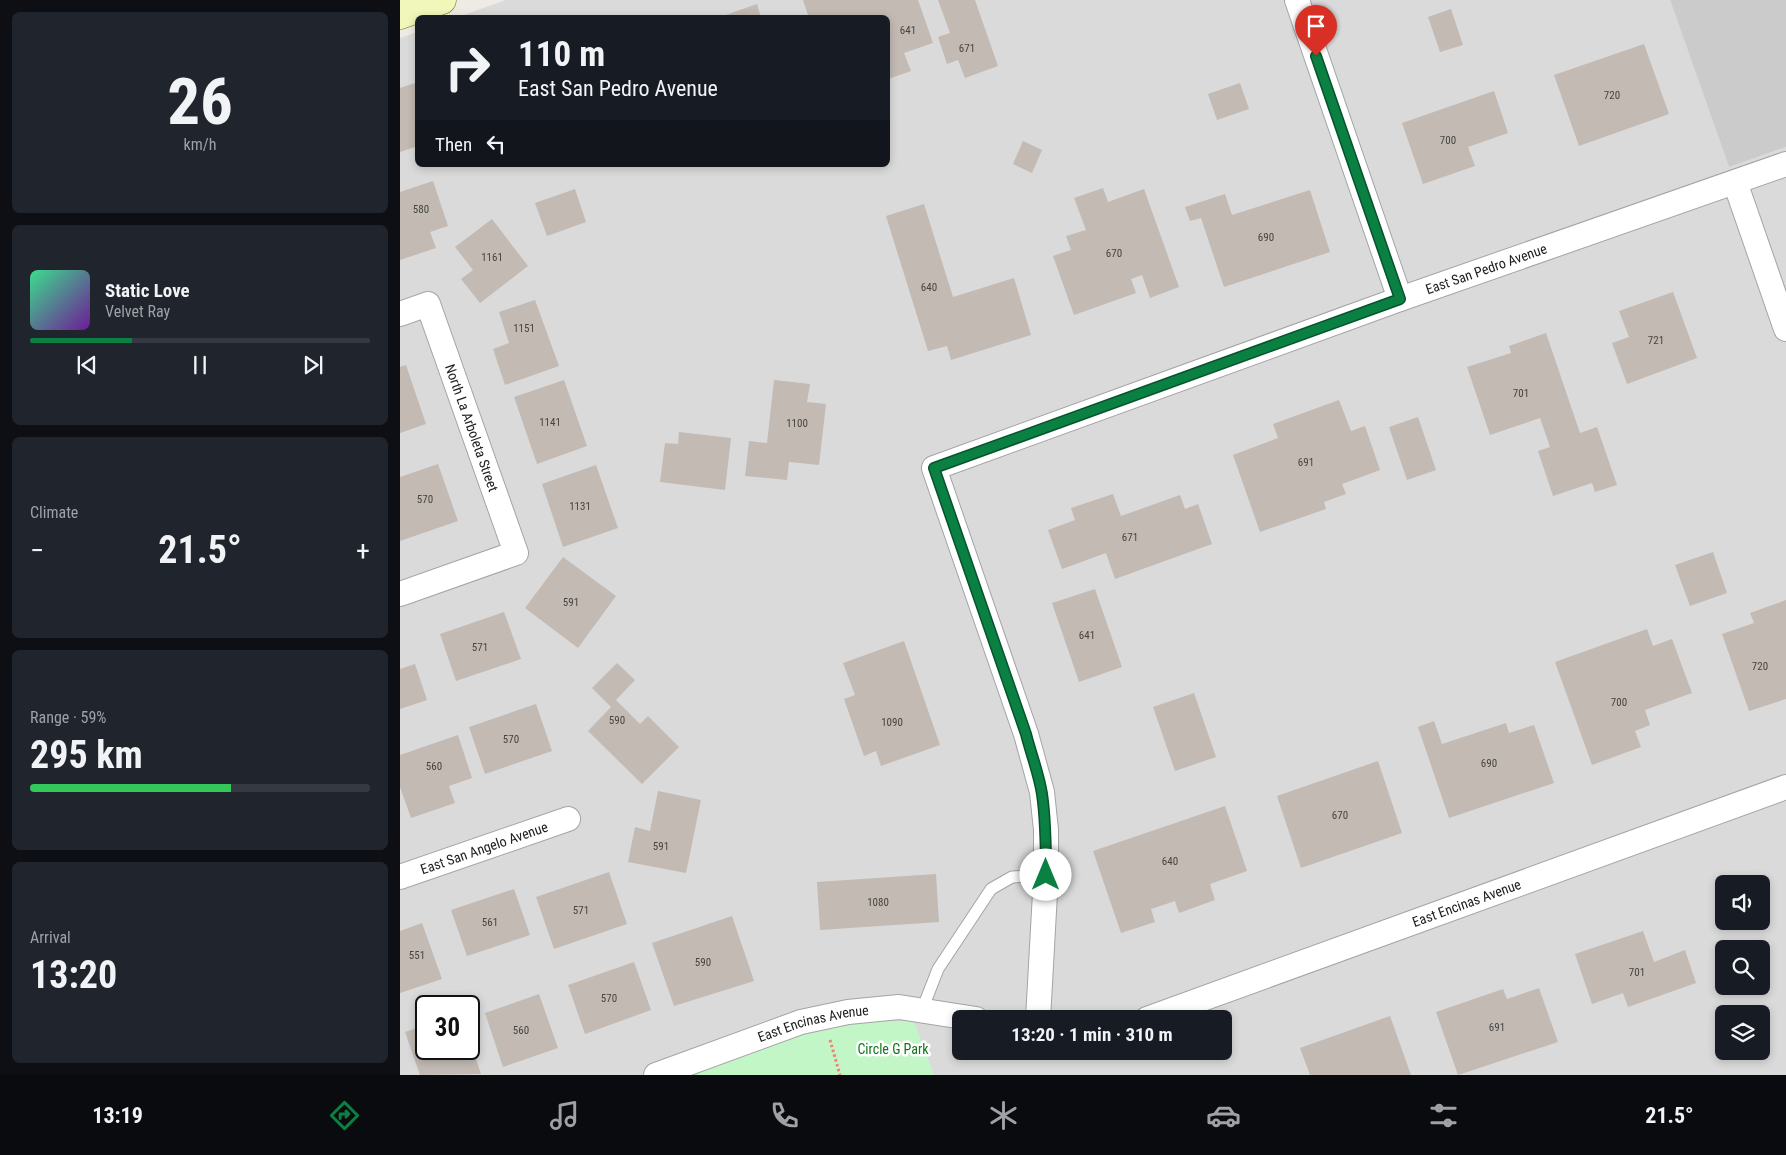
<!DOCTYPE html>
<meta charset="utf-8">
<style>
:root{--surface:#171b24;--page:#20242c;--text:#f1f3f6;--muted:#9ea1a6;--line:#363941;--accent:#0b8043}
body{margin:0;font-family:"Roboto Condensed",sans-serif;background:var(--page);color:var(--text);height:100vh;display:flex;flex-direction:column;font-size:19px;white-space:nowrap}
*{box-sizing:border-box;margin:0}
p{font-size:16px;color:var(--muted)}
.icon{flex:none;width:28px;height:28px;fill:none;stroke:currentColor;stroke-width:2;stroke-linecap:round;stroke-linejoin:round}
.map{position:relative;flex:1;overflow:hidden}
.panel{display:flex;flex-direction:column;gap:12px;padding:12px;background:#0d0f14;width:400px}
.panel>*{flex:none}
.hud{position:absolute;left:15px;top:15px;width:475px;height:152px;border-radius:8px;box-shadow:0 2px 8px #0003;background:#171b24;color:var(--text);overflow:hidden}
.controls{position:absolute;left:1315px;top:875px;display:grid;gap:10px}
.controls a{display:grid;place-items:center;width:55px;height:55px;border-radius:8px;background:var(--surface);box-shadow:0 2px 8px #0003;font-size:25px}
.speed{position:absolute;left:15px;top:995px;display:flex;gap:10px;font-size:25px;font-weight:700;text-align:center}
.speed>*{display:grid;place-content:center;width:65px;height:65px;border-radius:50%;background:var(--surface);box-shadow:0 2px 8px #0003;line-height:1}
.speed .limit{border:2px solid #111;border-radius:8px;background:#fff;color:#111}
.pin{position:absolute;display:grid;place-items:center;width:42px;height:42px;color:#fff;margin:-51px -21px;border-radius:50% 50% 50% 0;rotate:-45deg;box-shadow:0 0 5px #0007}
.pin .icon{rotate:45deg}
.me{position:absolute;width:55px;margin:-28px;rotate:0deg;stroke-linejoin:round;filter:drop-shadow(0 0 4px #0008)}
.turn{display:flex;align-items:center;gap:18px;height:105px;padding:0 20px;font-size:22px}
.turn .icon{width:65px;height:65px;stroke-width:2.5}
.turn b{display:block;font-size:35px;line-height:42px}
.then{display:flex;align-items:center;height:48px;padding:0 20px;background:#0003;gap:10px;font-size:19px}
.big{font-size:38px;font-weight:700;line-height:1.1}
.panel .tile{flex:1;display:flex;flex-direction:column;justify-content:center;gap:8px;min-width:0;padding:0 18px;border-radius:8px;background:var(--page)}
.panel .dial{align-items:center;gap:0}
.dial b{font-size:65px;line-height:1}
.song{display:flex;align-items:center;gap:15px}
.cover{width:60px;height:60px;border-radius:8px;background:linear-gradient(135deg,hsl(150 70% 55%),hsl(280 70% 35%))}
.played{height:5px;border-radius:2px;background:linear-gradient(90deg,var(--accent) 30%,var(--line) 30%)}
.keys{display:flex;justify-content:space-around;direction:ltr}
.heat{display:flex;justify-content:space-between;align-items:center;font-size:28px;direction:ltr}
.charge{height:8px;border-radius:4px;background:linear-gradient(90deg,#34c759 59%,var(--line) 0)}
.trip{position:absolute;left:552px;top:1010px;width:280px;height:50px;border-radius:8px;background:var(--surface);box-shadow:0 2px 8px #0003;font-weight:700;line-height:50px;text-align:center}
.menu{display:flex;height:80px;justify-content:space-around;align-items:center;background:#090b0e;color:var(--muted)}
.menu .icon{width:35px;height:35px}
.menu .selected{color:var(--accent)}
.menu b{font-size:22px;color:var(--text)}
main{display:flex;flex:1;min-height:0}
.map>svg:first-child{display:block}
.residential{fill:#dbdada;fill-rule:evenodd}
.religious{fill:#cbcbcb}
.park{fill:#c2f6c7}
.building{fill:#c2bab3}
.lines{fill:none;stroke-linecap:round;stroke-linejoin:round}
.lane-casing{stroke:#a4a4a4;stroke-width:13}
.street-casing{stroke:#a4a4a4;stroke-width:26}
.secondary-casing{stroke:#616e0b;stroke-width:29}
.path{stroke:#f28071;stroke-width:3;stroke-dasharray:2.5 2.5;stroke-linecap:butt}
.lane{stroke:#fff;stroke-width:11}
.street{stroke:#fff;stroke-width:24}
.secondary{stroke:#f1f6ba;stroke-width:28}
.route-casing{stroke:#07532c;stroke-width:12}
.route{stroke:#0b8043;stroke-width:9}
.labels{text-anchor:middle;stroke-width:5;stroke-linejoin:round;paint-order:stroke}
.number-label{font-size:11px;fill:#464442}
.street-label{font-size:14px;fill:#1d1d1d;stroke:#fff}
.park-label{font-size:14px;fill:#11751b;stroke:#fff}
</style>
<main>
<section class="panel">
<div class="tile dial"><b>26</b><p>km/h</p></div>
<div class="tile">
<div class="song"><i class="cover"></i><div><b>Static Love</b><p>Velvet Ray</p></div></div>
<div class="played"></div>
<div class="keys"><svg class="icon" aria-label="previous" viewBox="0 0 24 24"><path d="M18 5L8 12l10 7zM5 5v14"/></svg><svg class="icon" aria-label="pause" viewBox="0 0 24 24"><path d="M8 5v14M16 5v14"/></svg><svg class="icon" aria-label="next" viewBox="0 0 24 24"><path d="M6 5l10 7-10 7zM19 5v14"/></svg></div>
</div>
<div class="tile"><p>Climate</p>
<div class="heat"><a>−</a><b class="big">21.5°</b><a>+</a></div>
</div>
<div class="tile"><p>Range · 59%</p><b class="big">295 km</b><div class="charge"></div></div>
<div class="tile"><p>Arrival</p><b class="big">13:20</b></div>
</section>
<div class="map">
<svg width="1386" height="1075" viewBox="0 0 1386 1075">
<rect width="100%" height="100%" fill="#eeebe4"/>
<path class="residential" d="M106,0H1270L1329,167L1386,147V1075H0V38L17,32L18,165H488V18L58,17ZM1324,884H1361V921H1324ZM1324,949H1361V986H1324ZM26,1006H69V1049H26ZM1324,1014H1361V1051H1324ZM561,1019H824V1051H561Z"/>
<path class="religious" d="M1270,0H1386V147L1329,167Z"/>
<path class="park" d="M514,1021L534,1075H281L408,1030L459,1022Z"/>
<path class="building" d="M403,0H518L533,43L504,53L511,71L488,79V18H409Z
M538,0H575L598,66L565,78L558,60L547,64L538,37L550,33Z
M357,4L361,18H320V17Z
M1051,9L1063,45L1040,52L1028,17Z
M1244,44L1269,114L1179,146L1154,75Z
M18,82V146L0,152V88Z
M840,83L849,109L817,120L808,94Z
M1094,91L1108,133L1068,147L1075,166L1023,184L1002,123Z
M623,141L642,150L632,173L613,164Z
M33,181L48,226L30,232L36,248L0,260V192Z
M703,188L708,202L744,189L779,287L750,298L742,275L731,279L736,293L674,315L653,256L671,250L666,236L686,230L674,198Z
M175,189L186,222L147,236L135,203Z
M910,190L930,252L824,287L801,218L790,221L785,207L825,194L832,215Z
M524,204L553,297L614,278L631,335L551,360L547,346L528,351L486,216Z
M92,219L128,266L80,303L61,279L73,270L55,247Z
M1273,292L1297,358L1227,384L1212,343L1229,337L1219,311Z
M135,300L159,366L105,385L93,349L109,343L99,312Z
M1146,333L1180,433L1197,427L1217,485L1195,492L1192,483L1153,496L1138,451L1150,447L1140,418L1090,435L1067,367L1111,353L1109,346Z
M6,365L26,424L0,433V367Z
M164,380L187,446L137,464L114,397Z
M374,380L410,384L407,402L426,404L419,465L389,462L387,480L345,476L349,441L367,443Z
M939,400L951,431L965,426L980,470L942,484L946,494L924,502L926,509L860,532L833,455L878,438L873,424Z
M1018,417L1036,470L1007,480L989,427Z
M279,432L331,438L325,490L260,482L265,443L278,444Z
M38,464L58,521L0,541V477Z
M196,465L218,528L163,547L142,484Z
M713,494L721,516L780,495L785,509L798,504L812,544L715,579L706,553L662,569L648,530L675,520L671,508Z
M1313,552L1327,593L1290,606L1275,565Z
M163,557L216,596L178,648L125,608Z
M695,589L722,667L679,682L652,603Z
M1386,600V699L1349,711L1322,634L1354,623L1350,613Z
M104,612L121,659L56,681L40,634Z
M1247,629L1253,646L1272,639L1292,693L1245,710L1250,725L1235,731L1241,747L1192,765L1155,662Z
M504,641L540,745L481,766L476,751L464,756L444,699L455,695L443,663Z
M217,663L235,680L216,700L240,724L248,716L279,747L242,784L188,731L211,707L192,688Z
M15,664L27,700L0,709V669Z
M794,693L816,757L775,771L753,707Z
M136,704L152,751L85,774L69,727Z
M1034,721L1042,744L1106,723L1109,733L1134,725L1154,783L1049,818L1018,727Z
M58,735L72,778L49,786L55,803L11,818L0,787V755Z
M978,761L1002,833L901,868L877,796Z
M258,791L301,800L286,873L228,862L235,827L250,831Z
M825,806L847,871L810,884L815,900L779,913L775,901L751,909L755,922L721,933L693,851Z
M209,872L227,924L154,949L136,897Z
M536,874L539,922L420,930L417,882Z
M114,889L130,935L67,956L51,910Z
M332,916L354,981L274,1006L252,943Z
M22,923L42,979L0,993V931Z
M1243,931L1254,962L1285,950L1296,983L1228,1007L1223,993L1192,1004L1175,954Z
M234,962L251,1010L185,1034L168,985Z
M1139,988L1158,1042L1058,1075L1036,1012L1103,989L1107,999Z
M139,994L158,1048L103,1067L85,1013Z
M990,1016L1011,1075H910L900,1048Z
M26,1025V1049H69V1038L81,1074L20,1075L5,1032Z"/>
<g class="lines">
<defs>
<path id="lane" d="M522,1010L538,969L591,889L612,877L646,875"/>
<g id="street">
<path d="M897,0L1000,299"/>
<path d="M1335,182L1386,329"/>
<path id="s1" d="M0,314L28,304L116,553L0,594"/>
<path id="s2" d="M0,877L168,819"/>
<path id="s3" d="M638,1019L646,875V830L642,792L626,734L534,468L1000,299L1386,164"/>
<path id="s4" d="M747,1019L1386,787"/>
<path id="s5" d="M256,1075L401,1022L448,1012L499,1007L576,1019"/>
</g>
<path id="secondary" d="M0,15L42,0"/>
</defs>
<use href="#lane" class="lane-casing"/>
<use href="#street" class="street-casing"/>
<use href="#secondary" class="secondary-casing"/>
<path class="path" d="M430,1040L440,1075"/>
<use href="#lane" class="lane"/>
<use href="#street" class="street"/>
<use href="#secondary" class="secondary"/>
</g>
<g class="lines">
<defs>
<path id="route" d="M646,875C646,848 646,821 642,794C639,774 631,754 626,734L534,468L1000,299L916,56"/>
</defs>
<use href="#route" class="route-casing"/>
<use href="#route" class="route"/>
</g>
<g class="labels">
<g class="number-label">
<text x="508" y="34">641</text>
<text x="567" y="52">671</text>
<text x="1212" y="99">720</text>
<text x="1048" y="144">700</text>
<text x="21" y="213">580</text>
<text x="866" y="241">690</text>
<text x="714" y="257">670</text>
<text x="92" y="261">1161</text>
<text x="529" y="291">640</text>
<text x="124" y="332">1151</text>
<text x="1256" y="344">721</text>
<text x="1121" y="397">701</text>
<text x="150" y="426">1141</text>
<text x="397" y="427">1100</text>
<text x="906" y="466">691</text>
<text x="25" y="503">570</text>
<text x="180" y="510">1131</text>
<text x="730" y="541">671</text>
<text x="171" y="606">591</text>
<text x="687" y="639">641</text>
<text x="80" y="651">571</text>
<text x="1360" y="670">720</text>
<text x="1219" y="706">700</text>
<text x="217" y="724">590</text>
<text x="492" y="726">1090</text>
<text x="111" y="743">570</text>
<text x="1089" y="767">690</text>
<text x="34" y="770">560</text>
<text x="940" y="819">670</text>
<text x="261" y="850">591</text>
<text x="770" y="865">640</text>
<text x="478" y="906">1080</text>
<text x="181" y="914">571</text>
<text x="90" y="926">561</text>
<text x="17" y="959">551</text>
<text x="303" y="966">590</text>
<text x="1237" y="976">701</text>
<text x="209" y="1002">570</text>
<text x="1097" y="1031">691</text>
<text x="121" y="1034">560</text>
</g>
<g class="street-label">
<text dy="5" stroke="none"><textPath href="#s3" startOffset="1156">East San Pedro Avenue</textPath></text>
<text dy="5" stroke="none"><textPath href="#s1" startOffset="161">North La Arboleta Street</textPath></text>
<text dy="5" stroke="none"><textPath href="#s2" startOffset="89">East San Angelo Avenue</textPath></text>
<text dy="5" stroke="none"><textPath href="#s4" startOffset="340">East Encinas Avenue</textPath></text>
<text dy="5" stroke="none"><textPath href="#s5" startOffset="166">East Encinas Avenue</textPath></text>
</g>
<g class="park-label">
<text x="493" y="1054">Circle G Park</text>
</g>
</g>
</svg>
<div class="controls">
<a><svg class="icon" aria-label="sound" viewBox="0 0 24 24"><path d="M4 9h4l5-4v14l-5-4H4zM17 9q2 3 0 6"/></svg></a>
<a><svg class="icon" aria-label="search" viewBox="0 0 24 24"><circle cx="10" cy="10" r="6"/><path d="M15 15l6 6"/></svg></a>
<a><svg class="icon" aria-label="layers" viewBox="0 0 24 24"><path d="M12 4l9 5-9 5-9-5zM3 14l9 5 9-5"/></svg></a>
</div>
<div class="speed"><div class="limit">30</div></div>
<div class="pin" style="left:916px;top:56px;background:#d93025"><svg class="icon" aria-label="arrive" viewBox="0 0 24 24"><path d="M6 21V4h12l-3 4 3 4H6"/></svg></div>
<svg class="me" style="left:646px;top:875px" viewBox="-20 -20 40 40"><circle r="19" fill="#fff"/><path d="M0-13L10 11 0 6-10 11z" fill="#0b8043"/></svg>
<div class="trip">13:20 · 1 min · 310 m</div>
<div class="hud">
<div class="turn"><svg class="icon" aria-label="right" viewBox="0 0 24 24"><path d="M7 20v-9h11M14 6l5 5-5 5"/></svg><div><b>110 m</b>East San Pedro Avenue</div></div>
<div class="then">Then<svg class="icon" aria-label="left" viewBox="0 0 24 24"><path d="M17 20v-9H6M10 6l-5 5 5 5"/></svg></div>
</div>
</div>
</main>
<nav class="menu">
<b>13:19</b>
<svg class="icon selected" aria-label="directions" viewBox="0 0 24 24"><path d="M12 3l9 9-9 9-9-9zM9 14v-3h6M13 9l2 2-2 2"/></svg>
<svg class="icon" aria-label="music" viewBox="0 0 24 24"><path d="M9 18V5l10-2v13"/><circle cx="6" cy="18" r="3"/><circle cx="16" cy="16" r="3"/></svg>
<svg class="icon" aria-label="phone" viewBox="0 0 24 24"><path d="M5 4h4l2 5-3 2q2 4 5 5l2-3 5 2v4C11 20 4 13 5 4z"/></svg>
<svg class="icon" aria-label="climate" viewBox="0 0 24 24"><path d="M12 3v18M4 7l16 10M4 17L20 7"/></svg>
<svg class="icon" aria-label="car" viewBox="0 0 24 24"><path d="M5 17H2v-5l4-1 3-4h7l3 4 3 1v5h-3M9 17h6M6 11h13"/><circle cx="7" cy="17" r="2"/><circle cx="17" cy="17" r="2"/></svg>
<svg class="icon" aria-label="filters" viewBox="0 0 24 24"><path d="M4 7h16M4 17h16"/><circle cx="9" cy="7" r="2"/><circle cx="15" cy="17" r="2"/></svg>
<b>21.5°</b>
</nav>
